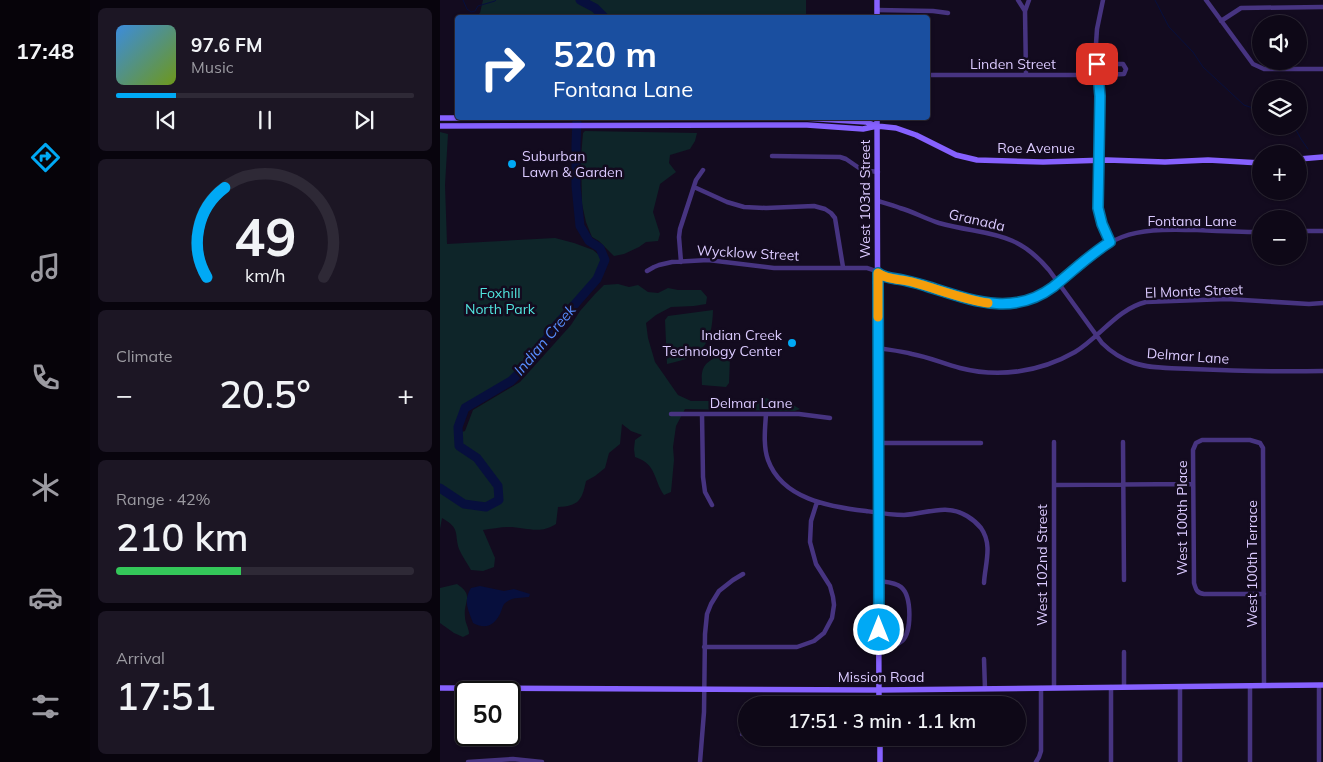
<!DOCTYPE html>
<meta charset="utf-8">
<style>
:root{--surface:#0e0817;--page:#1c1624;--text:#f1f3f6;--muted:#9b9aa1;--line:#2e2936;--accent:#00a9f5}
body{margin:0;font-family:Mulish,sans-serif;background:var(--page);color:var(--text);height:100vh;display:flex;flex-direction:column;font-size:19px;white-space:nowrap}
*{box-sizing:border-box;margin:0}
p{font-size:16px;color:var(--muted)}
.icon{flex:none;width:28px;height:28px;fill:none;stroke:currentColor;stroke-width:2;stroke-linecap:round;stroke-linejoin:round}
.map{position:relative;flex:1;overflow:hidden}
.panel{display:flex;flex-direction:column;gap:8px;padding:8px;background:#08040d;width:350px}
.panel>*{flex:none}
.top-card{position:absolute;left:15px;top:15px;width:475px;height:105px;border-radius:5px;box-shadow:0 1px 4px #0004,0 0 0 1px var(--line);background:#1a4fa0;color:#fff;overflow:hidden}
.tools{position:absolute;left:812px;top:15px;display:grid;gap:10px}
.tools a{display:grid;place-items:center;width:55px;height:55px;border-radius:50%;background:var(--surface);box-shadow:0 1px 4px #0004,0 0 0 1px var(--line);font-size:25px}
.speed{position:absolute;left:15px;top:681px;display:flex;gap:10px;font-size:25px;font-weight:700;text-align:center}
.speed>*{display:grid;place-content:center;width:65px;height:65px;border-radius:50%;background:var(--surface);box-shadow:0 1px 4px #0004,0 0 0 1px var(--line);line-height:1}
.speed .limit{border:2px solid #111;border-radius:8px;background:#fff;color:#111}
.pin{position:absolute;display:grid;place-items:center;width:42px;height:42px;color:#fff;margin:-21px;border-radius:10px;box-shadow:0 2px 8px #0006}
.me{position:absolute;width:55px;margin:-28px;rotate:0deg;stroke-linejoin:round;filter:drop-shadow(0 0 4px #0008)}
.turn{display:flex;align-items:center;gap:18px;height:105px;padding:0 15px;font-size:22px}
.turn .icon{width:65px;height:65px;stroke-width:2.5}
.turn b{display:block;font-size:35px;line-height:42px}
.big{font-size:38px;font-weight:600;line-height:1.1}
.panel .widget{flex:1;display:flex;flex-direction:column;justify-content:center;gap:8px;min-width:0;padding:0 18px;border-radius:8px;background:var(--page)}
.panel .dial{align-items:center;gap:0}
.dial svg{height:130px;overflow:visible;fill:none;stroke:var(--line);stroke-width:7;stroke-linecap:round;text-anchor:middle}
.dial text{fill:var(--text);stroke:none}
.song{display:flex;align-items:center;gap:15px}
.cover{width:60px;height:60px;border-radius:8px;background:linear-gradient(135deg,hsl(210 70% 55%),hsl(80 70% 35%))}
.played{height:5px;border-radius:2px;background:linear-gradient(90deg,var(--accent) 20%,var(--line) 20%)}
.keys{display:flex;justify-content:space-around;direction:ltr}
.heat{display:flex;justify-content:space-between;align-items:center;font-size:28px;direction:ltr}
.charge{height:8px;border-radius:4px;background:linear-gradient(90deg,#34c759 42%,var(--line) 0)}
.trip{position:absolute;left:298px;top:696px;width:288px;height:50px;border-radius:25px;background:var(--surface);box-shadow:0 1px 4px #0004,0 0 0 1px var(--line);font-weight:600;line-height:50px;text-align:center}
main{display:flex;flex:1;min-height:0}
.menu{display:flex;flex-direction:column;width:90px;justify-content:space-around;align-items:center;background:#060309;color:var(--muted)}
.menu .icon{width:35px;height:35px}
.menu .on{color:var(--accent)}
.menu b{font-size:22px;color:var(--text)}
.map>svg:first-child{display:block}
.green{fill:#0e2529}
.water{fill:#070f3d}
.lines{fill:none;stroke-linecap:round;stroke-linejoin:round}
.stream{stroke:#070f3d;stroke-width:1}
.river{stroke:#070f3d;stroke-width:9}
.minor{stroke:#473481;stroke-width:4.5}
.secondary{stroke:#8661ff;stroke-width:5.5}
.route-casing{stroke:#006e9f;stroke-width:12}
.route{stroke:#00a9f5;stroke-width:9}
.slow{stroke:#f59e0b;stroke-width:9}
.poi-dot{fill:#00a9f5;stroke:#130b1f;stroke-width:2}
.labels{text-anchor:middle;stroke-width:5;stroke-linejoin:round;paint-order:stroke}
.street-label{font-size:14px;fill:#dbcaff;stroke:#130b1f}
.poi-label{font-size:14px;fill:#dbcaff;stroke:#130b1f;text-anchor:start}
.park-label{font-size:14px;fill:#51e4de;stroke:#130b1f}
.water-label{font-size:15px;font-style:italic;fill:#588eff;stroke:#130b1f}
</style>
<main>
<nav class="menu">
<b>17:48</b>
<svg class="icon on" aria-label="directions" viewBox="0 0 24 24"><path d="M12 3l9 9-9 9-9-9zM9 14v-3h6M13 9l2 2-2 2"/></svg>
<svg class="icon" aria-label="music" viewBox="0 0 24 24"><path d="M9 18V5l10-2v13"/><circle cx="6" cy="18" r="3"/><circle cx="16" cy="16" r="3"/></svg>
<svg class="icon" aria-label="phone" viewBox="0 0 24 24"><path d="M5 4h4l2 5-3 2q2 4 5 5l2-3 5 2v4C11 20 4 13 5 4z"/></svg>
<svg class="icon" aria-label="climate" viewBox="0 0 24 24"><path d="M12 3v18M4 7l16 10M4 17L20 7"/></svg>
<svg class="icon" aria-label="car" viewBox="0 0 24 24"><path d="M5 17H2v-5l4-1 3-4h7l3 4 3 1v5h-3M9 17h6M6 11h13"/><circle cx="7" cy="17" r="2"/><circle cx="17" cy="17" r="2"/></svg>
<svg class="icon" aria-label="filters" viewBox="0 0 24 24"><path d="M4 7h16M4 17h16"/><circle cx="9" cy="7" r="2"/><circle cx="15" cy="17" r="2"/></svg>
</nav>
<section class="panel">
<div class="widget">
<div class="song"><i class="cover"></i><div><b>97.6 FM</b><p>Music</p></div></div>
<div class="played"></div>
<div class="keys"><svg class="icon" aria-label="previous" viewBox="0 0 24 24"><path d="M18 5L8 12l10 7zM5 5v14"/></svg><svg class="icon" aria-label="pause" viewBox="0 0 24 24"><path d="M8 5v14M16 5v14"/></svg><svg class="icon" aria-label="next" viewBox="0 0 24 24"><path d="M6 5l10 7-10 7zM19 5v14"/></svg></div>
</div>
<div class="widget dial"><svg viewBox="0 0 100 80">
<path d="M14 69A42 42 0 1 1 86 69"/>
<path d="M14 69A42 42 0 0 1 25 14" stroke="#00a9f5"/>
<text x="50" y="56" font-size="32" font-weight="700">49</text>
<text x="50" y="72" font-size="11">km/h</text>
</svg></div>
<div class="widget"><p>Climate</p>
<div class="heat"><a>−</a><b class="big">20.5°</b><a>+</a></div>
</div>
<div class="widget"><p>Range · 42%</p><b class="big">210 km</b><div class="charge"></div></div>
<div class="widget"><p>Arrival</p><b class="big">17:51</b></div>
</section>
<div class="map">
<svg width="883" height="762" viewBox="0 0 883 762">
<rect width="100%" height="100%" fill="#130b1f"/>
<path class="green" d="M43,0H366V17H35L40,13Z
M145,131L257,133L255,141L250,149L230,155L229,163L236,172L220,184L213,212L220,234L218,241L206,242L199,247L184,254L174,256L159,241L152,237L146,222L142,204L141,157L143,133Z
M0,132L8,134L5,185L7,244L115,238L134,243L153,250L165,260L157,279L113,329L94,358L71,381L25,408L18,427L19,433L25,431L33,410L80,382L131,325L140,311L155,294L164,285L178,284L189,287L198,285L208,292L218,293L228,288L238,290H261L267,297L266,304L254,306L231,307L216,315L206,323L208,338L215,362L238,395L251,401H291L310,403L326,398L345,405H353L360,409L355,411L245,409L236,426L233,447L234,460L231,492L224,495C213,479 217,464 195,457L194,449L195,440L202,435L191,431L182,424L180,444L169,453L165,468L155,476L146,481C142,501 138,506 118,507L116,524C99,535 87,527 68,527C60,527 51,529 43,530L55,558L54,567L43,571L31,570C27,563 22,556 19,549C14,533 21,529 2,518L0,529Z
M273,310C272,345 262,357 227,364L225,320L228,316Z
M278,356L290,357L289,383L286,387L262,385C261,368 263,364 278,356Z
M17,584C35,596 23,601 25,617C25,623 29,628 29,634L23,637L14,633L0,623V588Z"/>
<path class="water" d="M40,586L64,591L74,589L90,594L89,597C82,598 74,597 68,601C62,604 63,608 60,614C53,627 45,629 33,623C28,609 23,601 31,588Z"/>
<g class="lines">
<path class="stream" d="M23,0L27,9L31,12L35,11L38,6L55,1L56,0
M715,0L729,27L753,52L763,67L804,105L821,111
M854,126L861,139L868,149"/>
<path class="river" d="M140,0L155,8L165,18
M0,488L24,504L46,507L59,500L58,486L37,458L19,446L18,427L25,408L71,381L94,358L113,329L157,279L165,260L160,248L149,241L140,226L136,186V145L137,118"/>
<path class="minor" d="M578,0L585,11
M663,0L657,29L656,44L660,97V160L657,199L659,217L670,243
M766,0L813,64L824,69H883
M437,10L493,11L508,13
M781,21L801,8L883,7
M488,75H664L684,74L686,69L683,64H657
M586,75L585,11L589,0
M332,156L400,157L406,159L422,170L438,172
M254,187L287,202L304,207L326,208L374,206L385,209L391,213L395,218L403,267
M438,201C445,203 453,205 460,208C474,212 486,219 499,223C546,236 575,229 609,270L662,343C671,352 682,359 694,363C712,369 733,368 752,369C796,371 839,372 883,371
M859,231H883
M241,262L239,237L240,229L256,180L263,170
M207,271L214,267L219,265L232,262L268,260L334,268H427C437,270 435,273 443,277C449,280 465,280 473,282C502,290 533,306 565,304C616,300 637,255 682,237C706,228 731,230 757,230C778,231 800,232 821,232
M438,348C450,350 461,351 472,354C489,357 504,364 520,368C559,378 600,372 635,352C660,337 677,309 706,302L787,299L869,304L883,303
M231,414H359L390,418
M262,414L263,477L265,492L272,505
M326,414C325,429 323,446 328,460C342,499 390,507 426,511C439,513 451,515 464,515C486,514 506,503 527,516C532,519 537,523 541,528C553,545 545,564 544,583
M683,442L684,580
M439,443H541
M614,485L753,484
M439,581C447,582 455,582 461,587C472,596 472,632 462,641C455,647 448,646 440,647
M824,594H764C757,593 756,590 754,583L753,450L756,443L762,440H810L820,443L823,448V454L824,686
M264,647H357L374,641L384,633L392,618L394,605L393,597L390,586L376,564L370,542L371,521L377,502
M684,652V687
M544,659L545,689
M879,685V762
M740,687V762
M614,688V442
M302,734H306
M28,762L73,759L102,762
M260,762L264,712L265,634L267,614L271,604L279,591L293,580L303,574
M596,762L599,757L601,751V688
M671,762V687
M810,762V686"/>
<path class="secondary" d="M437,0V18
M0,118H43
M364,118L426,122L437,126L456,128L476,135L516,155L537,160L603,162L667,160L725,162L768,160L821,163
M437,118L439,705
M0,126L367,125L423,129L437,126
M859,159L883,157
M0,688L439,690L883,685
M440,738V762"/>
</g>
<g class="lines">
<defs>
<path id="route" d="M439,630L438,273C446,279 454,278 463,280C472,282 480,284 489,287C531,300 573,317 613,287C632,272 649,255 670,242L662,224L658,208L660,96L657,64"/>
</defs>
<use href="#route" class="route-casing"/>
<use href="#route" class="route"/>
<path class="slow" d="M438,317V273C447,280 461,279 472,282C498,289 522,299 548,303"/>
</g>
<g class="poi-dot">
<circle cx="72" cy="164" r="5"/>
<circle cx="352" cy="343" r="5"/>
</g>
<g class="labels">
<g class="street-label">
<text x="573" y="69">Linden Street</text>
<text x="596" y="153">Roe Avenue</text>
<text transform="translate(425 199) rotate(-90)" y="5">West 103rd Street</text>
<text transform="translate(537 220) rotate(13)" y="5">Granada</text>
<text x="752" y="226">Fontana Lane</text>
<text transform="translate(308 253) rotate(3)" y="5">Wycklow Street</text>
<text transform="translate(754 291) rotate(-2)" y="5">El Monte Street</text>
<text transform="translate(748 356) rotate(4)" y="5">Delmar Lane</text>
<text x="311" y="408">Delmar Lane</text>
<text transform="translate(742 518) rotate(-90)" y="5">West 100th Place</text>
<text transform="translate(812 564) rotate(-90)" y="5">West 100th Terrace</text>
<text transform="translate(602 565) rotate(-90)" y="5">West 102nd Street</text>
<text x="441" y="682">Mission Road</text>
</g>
<g class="poi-label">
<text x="82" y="161">Suburban<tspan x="82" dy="16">Lawn &amp; Garden</tspan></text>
<text x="342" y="340" text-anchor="end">Indian Creek<tspan x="342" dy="16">Technology Center</tspan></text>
</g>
<g class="park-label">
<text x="60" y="298">Foxhill<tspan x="60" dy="16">North Park</tspan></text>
</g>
<g class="water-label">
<text transform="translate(105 340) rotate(-50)" y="5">Indian Creek</text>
</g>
</g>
</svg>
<div class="tools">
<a><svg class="icon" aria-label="sound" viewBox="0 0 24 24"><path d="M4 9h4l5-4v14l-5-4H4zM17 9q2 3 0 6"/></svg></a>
<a><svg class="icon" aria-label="layers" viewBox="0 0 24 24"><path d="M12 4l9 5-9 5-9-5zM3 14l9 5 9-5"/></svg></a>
<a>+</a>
<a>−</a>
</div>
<div class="speed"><div class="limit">50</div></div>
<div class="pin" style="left:657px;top:64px;background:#d93025"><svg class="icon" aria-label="arrive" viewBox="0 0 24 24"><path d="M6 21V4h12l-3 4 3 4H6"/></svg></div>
<svg class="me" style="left:439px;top:630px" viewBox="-20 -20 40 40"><circle r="17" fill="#00a9f5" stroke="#fff" stroke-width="3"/><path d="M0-11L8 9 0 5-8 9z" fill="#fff"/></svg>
<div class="trip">17:51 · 3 min · 1.1 km</div>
<div class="top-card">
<div class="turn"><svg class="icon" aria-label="right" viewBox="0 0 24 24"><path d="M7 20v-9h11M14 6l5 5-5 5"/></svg><div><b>520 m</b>Fontana Lane</div></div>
</div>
</div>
</main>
